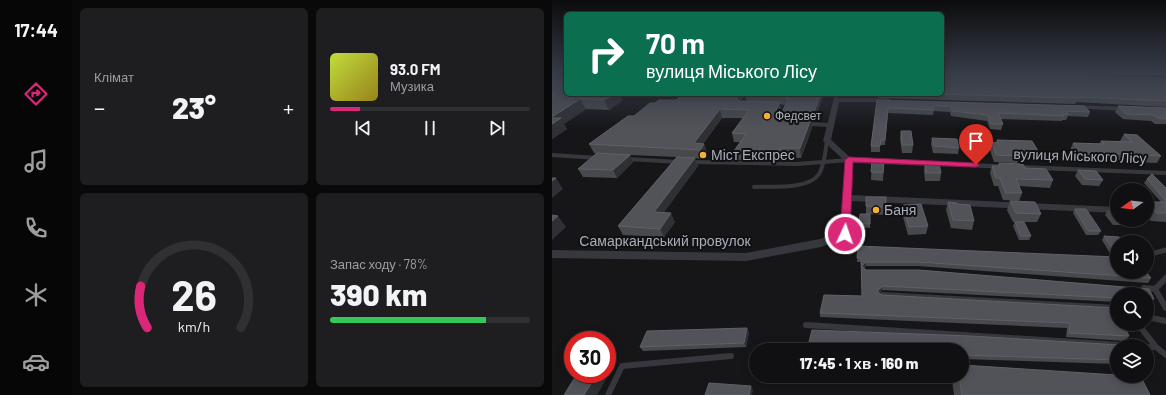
<!DOCTYPE html>
<html lang="uk">
<meta charset="utf-8">
<style>
:root{--surface:#101012;--page:#1e1e20;--text:#f1f3f6;--muted:#9c9d9f;--line:#303032;--accent:#db2777}
body{margin:0;font-family:Barlow,sans-serif;background:var(--page);color:var(--text);height:100vh;display:flex;flex-direction:column;font-size:15px;white-space:nowrap}
*{box-sizing:border-box;margin:0}
p{font-size:13px;color:var(--muted)}
.icon{flex:none;width:22px;height:22px;fill:none;stroke:currentColor;stroke-width:2;stroke-linecap:round;stroke-linejoin:round}
.map{position:relative;flex:1;overflow:hidden}
.details{display:flex;flex-direction:column;gap:8px;padding:8px;background:#09090a;width:480px}
.details>*{flex:none}
.guide{position:absolute;left:12px;top:12px;width:380px;height:84px;border-radius:6px;box-shadow:0 2px 10px #0003,0 0 0 1px var(--line);background:#0b6e4f;color:#fff;overflow:hidden}
.needle{width:26px;rotate:255deg}
.fabs{position:absolute;left:558px;top:183px;display:grid;gap:8px}
.fabs a{display:grid;place-items:center;width:44px;height:44px;border-radius:50%;background:var(--surface);box-shadow:0 2px 10px #0003,0 0 0 1px var(--line);font-size:20px}
.speed{position:absolute;left:12px;top:331px;display:flex;gap:8px;font-size:20px;font-weight:700;text-align:center}
.speed>*{display:grid;place-content:center;width:52px;height:52px;border-radius:50%;background:var(--surface);box-shadow:0 2px 10px #0003,0 0 0 1px var(--line);line-height:1}
.speed .limit{border:6px solid #d22;background:#fff;color:#111}
.pin{position:absolute;display:grid;place-items:center;width:34px;height:34px;color:#fff;margin:-41px -17px;border-radius:50% 50% 50% 0;rotate:-45deg;box-shadow:0 0 4px #0007}
.pin .icon{rotate:45deg}
.me{position:absolute;width:44px;margin:-22px;rotate:3deg;stroke-linejoin:round;filter:drop-shadow(0 0 3px #0008)}
.turn{display:flex;align-items:center;gap:14px;height:84px;padding:0 16px;font-size:18px}
.turn .icon{width:52px;height:52px;stroke-width:2.5}
.turn b{display:block;font-size:28px;line-height:34px}
.big{font-size:30px;font-weight:800;line-height:1.1}
.details .tile{flex:1;display:flex;flex-direction:column;justify-content:center;gap:6px;min-width:0;padding:0 14px;border-radius:6px;background:var(--page)}
.details .dial{align-items:center;gap:0}
.dial svg{height:104px;overflow:visible;fill:none;stroke:var(--line);stroke-width:7;stroke-linecap:round;text-anchor:middle}
.dial text{fill:var(--text);stroke:none}
.song{display:flex;align-items:center;gap:12px}
.cover{width:48px;height:48px;border-radius:6px;background:linear-gradient(135deg,hsl(70 70% 55%),hsl(50 70% 35%))}
.played{height:4px;border-radius:2px;background:linear-gradient(90deg,var(--accent) 15%,var(--line) 15%)}
.keys{display:flex;justify-content:space-around;direction:ltr}
.heat{display:flex;justify-content:space-between;align-items:center;font-size:22px;direction:ltr}
.charge{height:6px;border-radius:3px;background:linear-gradient(90deg,#34c759 78%,var(--line) 0)}
.details .tiles{flex:1;display:grid;gap:8px;grid-template-columns:repeat(2,1fr)}
.trip{position:absolute;left:197px;top:343px;width:220px;height:40px;border-radius:20px;background:var(--surface);box-shadow:0 2px 10px #0003,0 0 0 1px var(--line);font-weight:800;line-height:40px;text-align:center}
main{display:flex;flex:1;min-height:0}
.tabs{display:flex;flex-direction:column;width:72px;justify-content:space-around;align-items:center;background:#060607;color:var(--muted)}
.tabs .icon{width:28px;height:28px}
.tabs .active{color:var(--accent)}
.tabs b{font-size:18px;color:var(--text)}
.map>svg:first-child{display:block}
.lines{fill:none;stroke-linecap:round;stroke-linejoin:round}
.service-far3{stroke:#37383d;stroke-width:3}
.service-far2{stroke:#37383d;stroke-width:4}
.service-far1{stroke:#37383d;stroke-width:5}
.service{stroke:#37383d;stroke-width:6}
.minor{fill:#37383d;fill-rule:evenodd}
.wall{fill:#47494d;fill-rule:evenodd}
.shaded-wall{fill:#2f3033}
.building{fill:#525359;stroke:#5f6168}
.route{fill:#db2777;stroke:#8e194d}
.poi-dot{fill:#f2b134;stroke:#111113;stroke-width:1.5}
.labels{text-anchor:middle;stroke-width:4;stroke-linejoin:round;paint-order:stroke}
.far-poi-label{font-size:12px;fill:#a8adb8;stroke:#111113;text-anchor:start}
.poi-label{font-size:14px;fill:#a8adb8;stroke:#111113;text-anchor:start}
.street-label{font-size:14px;fill:#a8adb8;stroke:#111113}
</style>
<main>
<nav class="tabs">
<b>17:44</b>
<svg class="icon active" aria-label="directions" viewBox="0 0 24 24"><path d="M12 3l9 9-9 9-9-9zM9 14v-3h6M13 9l2 2-2 2"/></svg>
<svg class="icon" aria-label="music" viewBox="0 0 24 24"><path d="M9 18V5l10-2v13"/><circle cx="6" cy="18" r="3"/><circle cx="16" cy="16" r="3"/></svg>
<svg class="icon" aria-label="phone" viewBox="0 0 24 24"><path d="M5 4h4l2 5-3 2q2 4 5 5l2-3 5 2v4C11 20 4 13 5 4z"/></svg>
<svg class="icon" aria-label="climate" viewBox="0 0 24 24"><path d="M12 3v18M4 7l16 10M4 17L20 7"/></svg>
<svg class="icon" aria-label="car" viewBox="0 0 24 24"><path d="M5 17H2v-5l4-1 3-4h7l3 4 3 1v5h-3M9 17h6M6 11h13"/><circle cx="7" cy="17" r="2"/><circle cx="17" cy="17" r="2"/></svg>
</nav>
<section class="details">
<div class="tiles">
<div class="tile"><p>Клімат</p>
<div class="heat"><a>−</a><b class="big">23°</b><a>+</a></div>
</div>
<div class="tile">
<div class="song"><i class="cover"></i><div><b>93.0 FM</b><p>Музика</p></div></div>
<div class="played"></div>
<div class="keys"><svg class="icon" aria-label="previous" viewBox="0 0 24 24"><path d="M18 5L8 12l10 7zM5 5v14"/></svg><svg class="icon" aria-label="pause" viewBox="0 0 24 24"><path d="M8 5v14M16 5v14"/></svg><svg class="icon" aria-label="next" viewBox="0 0 24 24"><path d="M6 5l10 7-10 7zM19 5v14"/></svg></div>
</div>
<div class="tile dial"><svg viewBox="0 0 100 80">
<path d="M14 69A42 42 0 1 1 86 69"/>
<path d="M14 69A42 42 0 0 1 9 37" stroke="#db2777"/>
<text x="50" y="56" font-size="32" font-weight="700">26</text>
<text x="50" y="72" font-size="11">km/h</text>
</svg></div>
<div class="tile"><p>Запас ходу · 78%</p><b class="big">390 km</b><div class="charge"></div></div>
</div>
</section>
<div class="map">
<svg width="614" height="395" viewBox="0 0 614 395">
<rect width="100%" height="100%" fill="#161618"/>
<g class="lines">
<path class="service-far3" d="M254,124L278,125"/>
<path class="service-far2" d="M258,124L278,125
M0,155L46,158
M76,159L126,162
M140,162L245,164L297,160
M202,187C219,186 257,190 267,174C273,164 273,152 275,141"/>
<path class="service-far1" d="M595,255L614,250
M611,281L614,277"/>
<path class="service" d="M592,288L603,289L614,308
M603,289L612,280
M330,295L565,308
M595,317L614,321
M586,324L604,347
M254,325L584,346
M595,347H604L614,355
M56,395L70,366L179,356"/>
<path class="minor" d="M283,94H287V98H336L339,100L336,102H287L279,140L299,158L614,171V175L301,163L300,195L565,207V213L299,201L298,234L297,237L269,247L194,261L0,258V250L194,253L268,239L288,232L293,161L271,141Z
M521,105L576,107L579,109L576,111L519,108V106Z"/>
</g>
<path class="wall" d="M0,73L71,100L57,110L34,109L12,124L15,129L0,139Z
M461,73H485V74Z
M512,73H614V74L613,76L513,74Z
M614,78V107L524,102L523,104L326,98V94H390Z
M131,94H272L262,121H259L260,128L249,158L231,157L230,159L185,160L182,151L188,142H182L180,133L191,118H170L151,144H152L155,153L151,159L143,158L146,166L111,213L123,222L112,237L71,235L66,226L125,157L78,155L81,162L65,178L31,177L26,169L45,154L42,153L37,144L103,103L124,100ZM193,95L194,101H189ZM228,104L233,105L230,112V118L226,117L229,110Z
M325,100L538,112L536,117L516,116L514,120H510V121L448,119L451,124L449,130L438,129L435,121L399,116L398,112L382,111L381,115L336,113L333,145H328V152H319V146Z
M566,106L614,108V124H603L599,121L571,119L563,112Z
M349,131L361,145L360,153H350L348,138Z
M572,134L609,156L605,163L525,159L518,150L521,143L547,144L549,141L569,142L568,141Z
M380,138L407,148L406,154L381,153L379,144Z
M445,140L486,151L483,158H467L465,163L442,162L438,150L440,142L444,143Z
M320,161L332,162L331,181L319,180Z
M373,162L389,173L388,181H373L372,170Z
M447,163L473,168L501,180L498,188L467,186L470,193L467,201L451,200L446,186H442L438,173L440,166H446Z
M526,170L551,180L547,186L530,185L523,176Z
M595,179L614,188V222L599,221L595,217V202H609L592,183Z
M314,197L334,207V215L318,214V228L307,227V223L314,214Z
M458,201L489,214L485,222H461L455,210Z
M396,202L405,204L422,221L420,230L399,228L394,210Z
M351,205L376,226L374,234L356,235L350,213Z
M558,206H565V220H578L574,225H561L553,215Z
M523,209L549,231L546,235H534L521,213Z
M463,222L479,236L477,240H467L461,226Z
M552,236L567,237L571,242H565V272H594L599,278L596,283L366,266H314L312,268L314,270H367L597,289L602,299L598,304H595V294H565V302L330,290L327,293L330,295L564,308L565,311V324H571L577,336L573,341L514,337L515,328L268,317V313L272,295L310,296L309,262H305L306,246L560,257L550,240Z
M197,332L194,347L91,351L88,347Z
M565,346V364L410,359V350Z
M595,354L600,361L596,365H595Z
M402,376H410L598,395H402L400,380Z"/>
<path class="shaded-wall" d="M62,94H68L71,100L57,110L52,100Z
M187,94H194L186,105L184,97Z
M269,94H272L262,121V112Z
M28,99L34,109L12,124L15,129L0,139V117Z
M228,102L229,110L223,122L222,114Z
M168,109L170,118L147,150L142,143Z
M259,119L260,128L249,158L248,148Z
M152,144L155,153L151,159L148,150Z
M230,148L231,157L230,159L229,150Z
M78,155L81,162L65,178L61,170Z
M143,158L146,166L106,221L102,212Z
M4,178L11,189L0,198V181Z
M119,213L123,222L112,237L108,229Z
M6,216L14,227L0,240V221Z
M314,262V266L310,270V266Z
M331,286L330,290L325,294L326,290Z
M195,328L197,332L194,347L192,343Z
M45,374H54L56,376L45,395H32Z
M199,386L201,390L200,395H197Z"/>
<path class="building" d="M0,73H14V94H62L52,100L28,99L0,117V100L3,98H0V96L3,95H0Z
M390,73L614,78V101L524,97L526,98L380,94H390Z
M131,94H187L184,97L187,101L228,102L222,114L223,117L259,119L248,148H230L229,150L182,151L194,134L180,133L197,110L168,109L142,143L152,144L148,150L37,144L76,116H82L98,103H103L107,100H124Z
M194,94H269L262,112H230L236,100L235,97L193,95Z
M325,100L532,106L538,112L514,111L516,115L511,114L512,116L446,113L451,124H439L436,115L400,111L399,106H381L382,110L336,108L333,140H329L328,146H319Z
M566,106L614,108V119L606,118L602,115L574,114Z
M0,118H9L0,124Z
M349,131H359L361,145H350Z
M572,134L585,135L609,156L528,152L521,143L552,144L549,141L580,142Z
M380,138L405,139L407,148L382,146Z
M445,140L480,141L486,151L465,150L467,156L444,155L440,142L446,143Z
M45,153L78,155L61,170L26,169Z
M125,157L143,158L102,212L119,213L108,229L66,226Z
M320,161L332,162L331,173L319,172Z
M373,162L387,163L389,173H374Z
M447,163L471,164L473,168L494,169L501,180L464,179L470,193H454L448,178H444L440,166H448Z
M526,170L544,171L551,180L533,179Z
M600,174L614,188V201L595,179Z
M0,178H4L0,181Z
M314,197H334V207L314,206Z
M458,201L483,202L489,214L464,213Z
M396,202L405,203V204L418,205L422,221L401,220Z
M595,202H614V213H605L595,203Z
M369,204L376,226L357,227L351,205Z
M558,206H565V215Z
M523,209H534L549,231H536Z
M308,214H318V224L307,223Z
M0,215L6,216L0,221Z
M463,222H472L479,236H469Z
M552,236L567,237L571,242H565V256Z
M306,246L565,257V272H594L599,278L367,262H314L310,266L314,270H367L597,289L602,299H595V294H565V298L331,286L326,290V293L330,295L564,308L565,311V324H571L577,336L517,333L518,323L268,313L272,295L310,296L309,258H305Z
M195,328L192,343L88,347L95,331Z
M260,330L418,336L585,346H565V360L410,355V350H255Z
M595,354L600,361H595Z
M410,365L565,375V376L589,377L598,395H410L407,376H410Z
M25,374H45L32,395H12Z
M157,383L199,386L197,395H153Z"/>
<linearGradient id="sky" x2="0" y2="1"><stop stop-color="#0c0c0d"/><stop offset="0.57" stop-color="#363c48"/><stop offset="1" stop-color="#363c48" stop-opacity="0"/></linearGradient>
<rect width="614" height="128" fill="url(#sky)"/>
<path class="route" d="M297,157L424,163L428,165L424,167L301,162L298,234L293,238L288,234L293,160Z"/>
<g class="poi-dot">
<circle cx="215" cy="116" r="4"/>
<circle cx="151" cy="155" r="4"/>
<circle cx="324" cy="210" r="4"/>
</g>
<g class="labels">
<g class="far-poi-label">
<text x="223" y="120">Федсвет</text>
</g>
<g class="poi-label">
<text x="159" y="160">Міст Експрес</text>
<text x="332" y="215">Баня</text>
</g>
<g class="street-label">
<text transform="translate(528 156) rotate(2)" y="5">вулиця Міського Лісу</text>
<text x="113" y="246">Самаркандський провулок</text>
</g>
</g>
</svg>
<div class="fabs">
<a><svg class="needle" viewBox="-14 -14 28 28"><path d="M0-13l5 13h-10z" fill="#e53935"/><path d="M0 13l5-13h-10z" fill="#9c9d9f"/></svg></a>
<a><svg class="icon" aria-label="sound" viewBox="0 0 24 24"><path d="M4 9h4l5-4v14l-5-4H4zM17 9q2 3 0 6"/></svg></a>
<a><svg class="icon" aria-label="search" viewBox="0 0 24 24"><circle cx="10" cy="10" r="6"/><path d="M15 15l6 6"/></svg></a>
<a><svg class="icon" aria-label="layers" viewBox="0 0 24 24"><path d="M12 4l9 5-9 5-9-5zM3 14l9 5 9-5"/></svg></a>
</div>
<div class="speed"><div class="limit">30</div></div>
<div class="pin" style="left:424px;top:165px;background:#d93025"><svg class="icon" aria-label="arrive" viewBox="0 0 24 24"><path d="M6 21V4h12l-3 4 3 4H6"/></svg></div>
<svg class="me" style="left:293px;top:234px" viewBox="-20 -20 40 40"><circle r="17" fill="#db2777" stroke="#fff" stroke-width="3"/><path d="M0-11L8 9 0 5-8 9z" fill="#fff"/></svg>
<div class="trip">17:45 · 1 хв · 160 m</div>
<div class="guide">
<div class="turn"><svg class="icon" aria-label="right" viewBox="0 0 24 24"><path d="M7 20v-9h11M14 6l5 5-5 5"/></svg><div><b>70 m</b>вулиця Міського Лісу</div></div>
</div>
</div>
</main>
